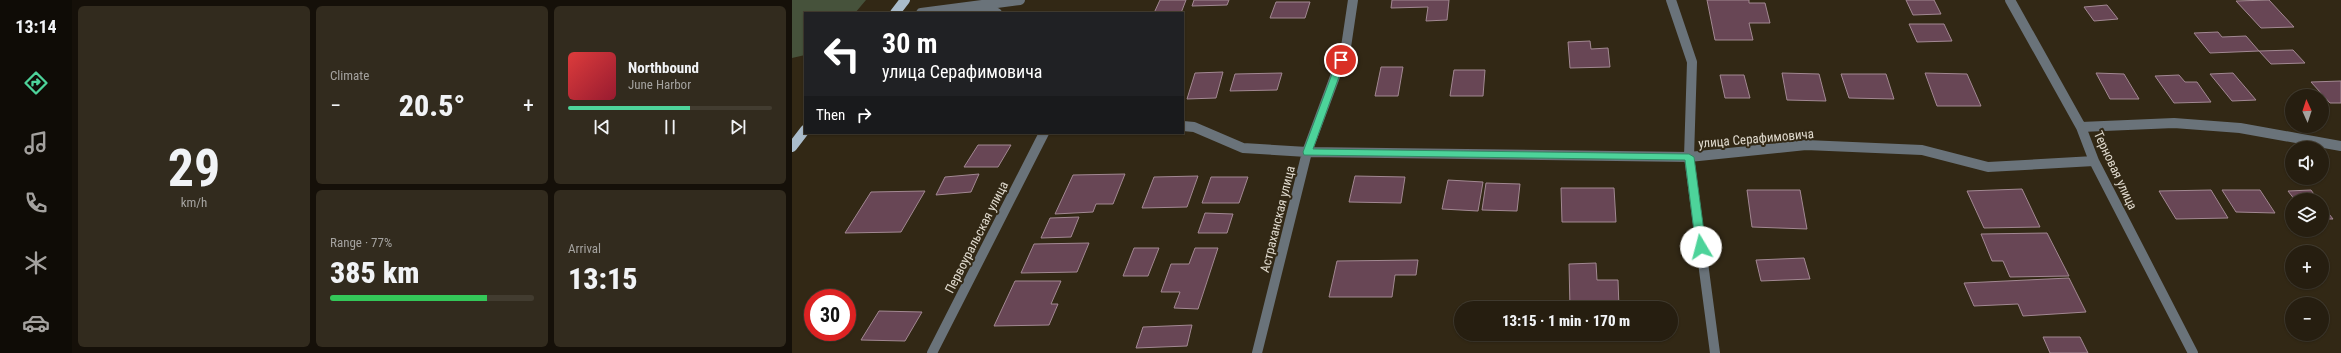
<!DOCTYPE html>
<meta charset="utf-8">
<style>
:root{--surface:#261e10;--page:#322b1e;--text:#f1f3f6;--muted:#a4a29f;--line:#423c30;--accent:#4dd39a}
body{margin:0;font-family:"Roboto Condensed",sans-serif;background:var(--page);color:var(--text);height:100vh;display:flex;flex-direction:column;font-size:15px;white-space:nowrap}
*{box-sizing:border-box;margin:0}
p{font-size:13px;color:var(--muted)}
.icon{flex:none;width:22px;height:22px;fill:none;stroke:currentColor;stroke-width:2;stroke-linecap:round;stroke-linejoin:round}
.map{position:relative;flex:1;overflow:hidden}
.sheet{display:flex;flex-direction:column;gap:6px;padding:6px;background:#151009;width:720px}
.sheet>*{flex:none}
.top-card{position:absolute;left:12px;top:12px;width:380px;height:122px;border-radius:0px;box-shadow:0 1px 3px #0004,0 0 0 1px var(--line);background:#202124;color:#fff;overflow:hidden}
.needle{width:26px;rotate:357deg}
.controls{position:absolute;left:1493px;top:89px;display:grid;gap:8px}
.controls a{display:grid;place-items:center;width:44px;height:44px;border-radius:50%;background:var(--surface);box-shadow:0 1px 3px #0004,0 0 0 1px var(--line);font-size:20px}
.speed{position:absolute;left:12px;top:289px;display:flex;gap:8px;font-size:20px;font-weight:700;text-align:center}
.speed>*{display:grid;place-content:center;width:52px;height:52px;border-radius:50%;background:var(--surface);box-shadow:0 1px 3px #0004,0 0 0 1px var(--line);line-height:1}
.speed .limit{border:6px solid #d22;background:#fff;color:#111}
.pin{position:absolute;display:grid;place-items:center;width:34px;height:34px;color:#fff;margin:-17px;border:2px solid #fff;border-radius:50%;box-shadow:0 1px 4px #0007}
.me{position:absolute;width:44px;margin:-22px;rotate:352deg;stroke-linejoin:round;filter:drop-shadow(0 0 3px #0008)}
.turn{display:flex;align-items:center;gap:14px;height:84px;padding:0 12px;font-size:18px}
.turn .icon{width:52px;height:52px;stroke-width:2.5}
.turn b{display:block;font-size:28px;line-height:34px}
.then{display:flex;align-items:center;height:38px;padding:0 12px;background:#0003;gap:8px;font-size:15px}
.big{font-size:30px;font-weight:800;line-height:1.1}
.sheet .tile{flex:1;display:flex;flex-direction:column;justify-content:center;gap:6px;min-width:0;padding:0 14px;border-radius:6px;background:var(--page)}
.sheet .dial{align-items:center;gap:0}
.dial b{font-size:52px;line-height:1}
.song{display:flex;align-items:center;gap:12px}
.cover{width:48px;height:48px;border-radius:6px;background:linear-gradient(135deg,hsl(0 70% 55%),hsl(350 70% 35%))}
.played{height:4px;border-radius:2px;background:linear-gradient(90deg,var(--accent) 60%,var(--line) 60%)}
.keys{display:flex;justify-content:space-around;direction:ltr}
.heat{display:flex;justify-content:space-between;align-items:center;font-size:22px;direction:ltr}
.charge{height:6px;border-radius:3px;background:linear-gradient(90deg,#34c759 77%,var(--line) 0)}
.sheet .tiles{flex:1;display:grid;gap:6px;grid-template-columns:repeat(3,1fr)}
.tile:first-child{grid-row:span 2}
.trip{position:absolute;left:662px;top:301px;width:224px;height:40px;border-radius:20px;background:var(--surface);box-shadow:0 1px 3px #0004,0 0 0 1px var(--line);font-weight:800;line-height:40px;text-align:center}
main{display:flex;flex:1;min-height:0}
.tab-bar{display:flex;flex-direction:column;width:72px;justify-content:space-around;align-items:center;background:#0f0c06;color:var(--muted)}
.tab-bar .icon{width:28px;height:28px}
.tab-bar .selected{color:var(--accent)}
.tab-bar b{font-size:18px;color:var(--text)}
.map>svg:first-child{display:block}
.green{fill:#46523b}
.building{fill:#684655;stroke:#a28892}
.lines{fill:none;stroke-linecap:round;stroke-linejoin:round}
.minor{stroke:#6a737a;stroke-width:10}
.major{stroke:#aabccb;stroke-width:10}
.route{fill:#4dd39a;stroke:#328964}
.labels{text-anchor:middle;stroke-width:4;stroke-linejoin:round;paint-order:stroke}
.street-label{font-size:13px;fill:#e0dace;stroke:#322815}
</style>
<main>
<nav class="tab-bar">
<b>13:14</b>
<svg class="icon selected" aria-label="directions" viewBox="0 0 24 24"><path d="M12 3l9 9-9 9-9-9zM9 14v-3h6M13 9l2 2-2 2"/></svg>
<svg class="icon" aria-label="music" viewBox="0 0 24 24"><path d="M9 18V5l10-2v13"/><circle cx="6" cy="18" r="3"/><circle cx="16" cy="16" r="3"/></svg>
<svg class="icon" aria-label="phone" viewBox="0 0 24 24"><path d="M5 4h4l2 5-3 2q2 4 5 5l2-3 5 2v4C11 20 4 13 5 4z"/></svg>
<svg class="icon" aria-label="climate" viewBox="0 0 24 24"><path d="M12 3v18M4 7l16 10M4 17L20 7"/></svg>
<svg class="icon" aria-label="car" viewBox="0 0 24 24"><path d="M5 17H2v-5l4-1 3-4h7l3 4 3 1v5h-3M9 17h6M6 11h13"/><circle cx="7" cy="17" r="2"/><circle cx="17" cy="17" r="2"/></svg>
</nav>
<section class="sheet">
<div class="tiles">
<div class="tile dial"><b>29</b><p>km/h</p></div>
<div class="tile"><p>Climate</p>
<div class="heat"><a>−</a><b class="big">20.5°</b><a>+</a></div>
</div>
<div class="tile">
<div class="song"><i class="cover"></i><div><b>Northbound</b><p>June Harbor</p></div></div>
<div class="played"></div>
<div class="keys"><svg class="icon" aria-label="previous" viewBox="0 0 24 24"><path d="M18 5L8 12l10 7zM5 5v14"/></svg><svg class="icon" aria-label="pause" viewBox="0 0 24 24"><path d="M8 5v14M16 5v14"/></svg><svg class="icon" aria-label="next" viewBox="0 0 24 24"><path d="M6 5l10 7-10 7zM19 5v14"/></svg></div>
</div>
<div class="tile"><p>Range · 77%</p><b class="big">385 km</b><div class="charge"></div></div>
<div class="tile"><p>Arrival</p><b class="big">13:15</b></div>
</div>
</section>
<div class="map">
<svg width="1549" height="353" viewBox="0 0 1549 353">
<rect width="100%" height="100%" fill="#322815"/>
<path class="green" d="M0,0H74L63,13H13V55L0,58Z"/>
<path class="building" d="M368,0H394L389,13H362Z
M402,0H437L435,5L400,6Z
M600,0H657L655,20L634,21L636,7L599,8Z
M915,0H957V3H973L978,23H957L961,40H923Z
M1114,0H1142L1149,14L1121,15Z
M1477,0L1502,27L1469,28L1444,1Z
M484,2H518L513,18H478Z
M1315,5L1326,19L1302,21L1292,7Z
M1117,24H1152L1160,41L1125,42Z
M1426,32L1430,37L1454,36L1467,51L1418,53L1402,33Z
M798,41L799,49L816,48L818,67L778,68L776,42Z
M1501,50L1513,63L1479,64L1467,51Z
M589,67H611L606,96H583Z
M662,70H693L691,96H658Z
M431,72L424,98L395,99L403,73Z
M490,73L485,90L438,91L443,74Z
M990,73L1027,74L1034,101L995,100Z
M1133,73L1175,74L1189,106H1145Z
M1304,73L1332,74L1347,99H1318Z
M1441,73L1464,100L1440,101L1418,74Z
M1049,74H1094L1102,99L1057,98Z
M928,75H952L958,98H933Z
M1387,75L1393,82H1405L1419,102L1382,103L1363,76Z
M1549,81V103H1538L1519,82Z
M186,145H219L206,167H172Z
M187,174L179,192L144,195L153,177Z
M333,174L321,204H304L301,212L263,214L281,175Z
M406,176L395,207L350,208L362,177Z
M563,176L613,177L609,203L557,202Z
M419,177H456L447,203H410Z
M656,180L691,182L686,211L650,209Z
M694,183L728,184L725,211L690,210Z
M769,188H822L824,222H770Z
M1230,189L1248,227L1192,228L1175,191Z
M955,190H1008L1015,229L960,227Z
M1419,190L1436,218L1384,219L1367,191Z
M1430,190H1468L1483,213L1444,212Z
M1519,190L1526,200H1503L1496,191Z
M133,191L109,232L53,233L79,192Z
M1530,205L1541,219H1530Z
M413,213L441,214L435,233H406Z
M287,217L279,237L249,238L258,218Z
M1255,233L1277,276L1218,277L1211,261H1200L1189,234Z
M297,243L285,272L229,273L242,244Z
M342,248H367L356,276H331Z
M403,248H426L406,309L382,308L388,292H369L379,264H397Z
M1012,258L1018,279L969,281L964,260Z
M626,260L624,275H603L600,297H537L545,261Z
M804,263L805,280H826L827,308H778L777,264Z
M1277,278L1294,312L1231,316L1226,304L1182,306L1172,283Z
M223,281H269L259,304H266L257,325L202,326Z
M87,311L130,312L113,341L69,340Z
M400,325L395,346L344,348L351,327Z
M1251,337H1288L1296,353H1258Z"/>
<g class="lines">
<path class="minor" d="M879,0L900,62L897,157L923,353
M1218,0L1289,127L1302,161L1401,353
M186,7L205,13
M129,13L228,0
M391,126L402,127L451,148L515,152L897,157L1014,145L1130,150L1196,167L1302,161
M1289,127L1382,123L1448,128L1549,146
M140,353L252,133
M465,353L515,152L554,47L561,0"/>
<path class="major" d="M103,13L113,0
M0,147L13,130"/>
</g>
<path class="route" d="M546,58L553,60L521,149L897,154L902,157L914,247L913,250L909,251L904,247L893,160L512,155L511,152Z"/>
<g class="labels">
<g class="street-label">
<text transform="translate(964 138) rotate(-5)" y="5">улица Серафимовича</text>
<text transform="translate(1324 170) rotate(65)" y="5">Терновая улица</text>
<text transform="translate(485 219) rotate(-76)" y="5">Астраханская улица</text>
<text transform="translate(184 237) rotate(-63)" y="5">Первоуральская улица</text>
</g>
</g>
</svg>
<div class="controls">
<a><svg class="needle" viewBox="-14 -14 28 28"><path d="M0-13l5 13h-10z" fill="#e53935"/><path d="M0 13l5-13h-10z" fill="#a4a29f"/></svg></a>
<a><svg class="icon" aria-label="sound" viewBox="0 0 24 24"><path d="M4 9h4l5-4v14l-5-4H4zM17 9q2 3 0 6"/></svg></a>
<a><svg class="icon" aria-label="layers" viewBox="0 0 24 24"><path d="M12 4l9 5-9 5-9-5zM3 14l9 5 9-5"/></svg></a>
<a>+</a>
<a>−</a>
</div>
<div class="speed"><div class="limit">30</div></div>
<div class="pin" style="left:549px;top:60px;background:#d93025"><svg class="icon" aria-label="arrive" viewBox="0 0 24 24"><path d="M6 21V4h12l-3 4 3 4H6"/></svg></div>
<svg class="me" style="left:909px;top:247px" viewBox="-20 -20 40 40"><circle r="19" fill="#fff"/><path d="M0-13L10 11 0 6-10 11z" fill="#4dd39a"/></svg>
<div class="trip">13:15 · 1 min · 170 m</div>
<div class="top-card">
<div class="turn"><svg class="icon" aria-label="left" viewBox="0 0 24 24"><path d="M17 20v-9H6M10 6l-5 5 5 5"/></svg><div><b>30 m</b>улица Серафимовича</div></div>
<div class="then">Then<svg class="icon" aria-label="right" viewBox="0 0 24 24"><path d="M7 20v-9h11M14 6l5 5-5 5"/></svg></div>
</div>
</div>
</main>
